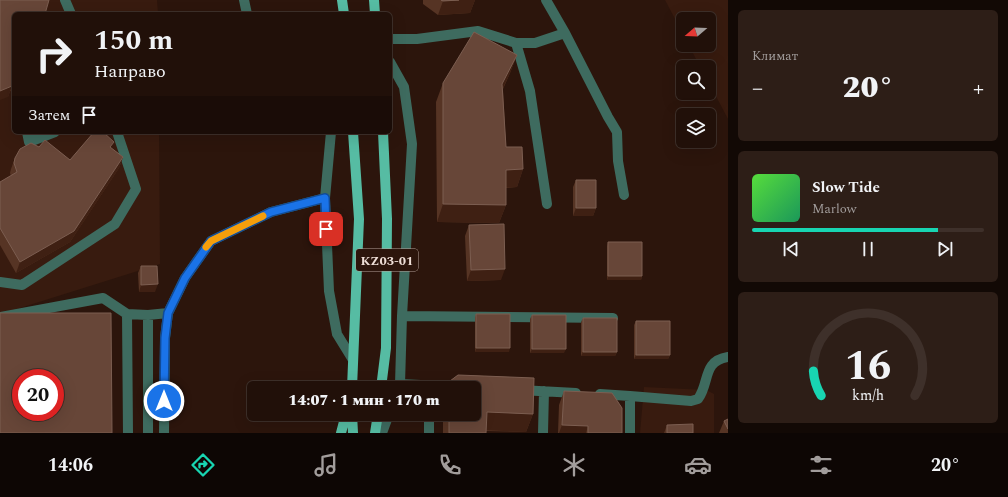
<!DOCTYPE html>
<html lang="ru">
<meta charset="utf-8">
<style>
:root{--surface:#211009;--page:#2d1e17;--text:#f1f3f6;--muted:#a29d9c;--line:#3e302a;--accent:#18d5b2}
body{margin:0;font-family:Spectral,serif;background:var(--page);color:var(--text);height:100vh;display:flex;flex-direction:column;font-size:15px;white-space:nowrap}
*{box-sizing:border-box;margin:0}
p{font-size:13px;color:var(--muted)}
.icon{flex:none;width:22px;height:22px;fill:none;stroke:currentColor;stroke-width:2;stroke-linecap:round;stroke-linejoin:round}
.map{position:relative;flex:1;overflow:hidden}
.details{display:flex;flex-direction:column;gap:10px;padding:10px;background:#120905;width:280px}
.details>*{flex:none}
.top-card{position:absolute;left:12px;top:12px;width:380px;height:122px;border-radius:6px;box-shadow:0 4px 16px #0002,0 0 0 1px var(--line);background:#211009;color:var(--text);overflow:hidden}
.needle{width:26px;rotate:251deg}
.tools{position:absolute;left:676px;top:12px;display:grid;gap:8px}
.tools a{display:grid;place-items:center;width:40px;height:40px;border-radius:6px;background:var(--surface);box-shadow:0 4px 16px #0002,0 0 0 1px var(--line);font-size:20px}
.speed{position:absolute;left:12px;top:369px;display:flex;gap:8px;font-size:20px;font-weight:700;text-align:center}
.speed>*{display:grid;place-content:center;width:52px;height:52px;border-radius:50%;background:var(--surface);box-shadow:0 4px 16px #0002,0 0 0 1px var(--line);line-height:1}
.speed .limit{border:6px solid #d22;background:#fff;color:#111}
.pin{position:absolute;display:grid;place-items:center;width:34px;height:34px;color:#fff;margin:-17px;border-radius:8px;box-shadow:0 2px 6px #0006}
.me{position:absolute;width:44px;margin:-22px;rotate:0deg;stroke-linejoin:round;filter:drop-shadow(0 0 3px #0008)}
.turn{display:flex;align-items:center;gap:14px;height:84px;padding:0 16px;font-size:18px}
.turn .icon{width:52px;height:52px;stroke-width:2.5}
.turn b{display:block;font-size:28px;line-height:34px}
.then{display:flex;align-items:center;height:38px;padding:0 16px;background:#0003;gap:8px;font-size:15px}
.big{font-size:30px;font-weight:800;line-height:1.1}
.details .widget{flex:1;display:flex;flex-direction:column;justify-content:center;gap:6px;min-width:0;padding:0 14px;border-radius:6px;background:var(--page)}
.details .dial{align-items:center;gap:0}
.dial svg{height:104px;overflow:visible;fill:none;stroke:var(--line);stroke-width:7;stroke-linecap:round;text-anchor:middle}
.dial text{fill:var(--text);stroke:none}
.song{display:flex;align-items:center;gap:12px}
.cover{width:48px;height:48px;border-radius:6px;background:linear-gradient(135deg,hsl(110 70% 55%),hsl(150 70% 35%))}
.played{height:4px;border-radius:2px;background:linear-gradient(90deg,var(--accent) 80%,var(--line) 80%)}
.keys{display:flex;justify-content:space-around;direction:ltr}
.heat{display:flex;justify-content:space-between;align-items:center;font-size:22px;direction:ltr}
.trip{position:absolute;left:247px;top:381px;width:234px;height:40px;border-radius:6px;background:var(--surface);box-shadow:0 4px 16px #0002,0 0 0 1px var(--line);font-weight:800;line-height:40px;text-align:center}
.menu{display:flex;height:64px;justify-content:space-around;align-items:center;background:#0d0604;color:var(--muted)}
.menu .icon{width:28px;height:28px}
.menu .selected{color:var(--accent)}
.menu b{font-size:18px;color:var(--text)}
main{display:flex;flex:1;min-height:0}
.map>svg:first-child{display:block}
.built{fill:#381b0f}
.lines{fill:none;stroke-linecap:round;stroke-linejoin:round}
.minor{stroke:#3e6b5f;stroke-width:10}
.major{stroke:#56bca3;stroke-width:10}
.wall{fill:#563424}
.shaded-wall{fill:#3f2013}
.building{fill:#674638;stroke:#7c5e51;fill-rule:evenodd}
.route-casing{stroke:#114b97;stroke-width:10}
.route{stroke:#1a73e8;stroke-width:7}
.slow{stroke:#f59e0b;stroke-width:7}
.labels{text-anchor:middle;stroke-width:4;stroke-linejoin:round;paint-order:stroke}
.shield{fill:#2c150c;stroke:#b4a29a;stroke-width:1}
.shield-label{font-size:13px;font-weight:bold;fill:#eeded7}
</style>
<main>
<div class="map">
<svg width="728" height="433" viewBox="0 0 728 433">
<rect width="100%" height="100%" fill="#2c150c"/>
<path class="built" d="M0,0H157L158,14H14V132H159L160,264L4,313L0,312Z
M665,0H728V119L709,83V67H700L689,45H709V19H683V34Z
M644,387L706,390L714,394V433H640Z"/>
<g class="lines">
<path class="minor" d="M65,0L71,14
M244,0L247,14
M565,33L608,117L617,132L618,161L624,195
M390,39H417L478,31L516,43H535L565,33L546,0
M516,43L530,91L547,204
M390,62L404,87L412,144L402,316L400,384L399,388
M27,132L29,142L55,132
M331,132L325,198L329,291L337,334L353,360
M0,282L22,285L115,224L136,189L117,132
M127,314L128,433
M148,315V433
M402,316L613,318
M0,317L103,298L127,314L148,315L168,313L185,278L211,241L271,212L325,198
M400,384L462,387
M520,390L576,393
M600,394L630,396V433
M630,396L691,401L698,399C710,383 702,361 728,357
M164,433L165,338L168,313
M382,433L389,414
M429,433V414
M543,433L544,391"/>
<path class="major" d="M342,0L344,14
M374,0L375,14
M352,388L359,219L353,132
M381,388L386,348L387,219L383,132
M352,414L353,433
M341,433L346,414
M375,433L378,414"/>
</g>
<path class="wall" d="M423,0H475L470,13L438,15L423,4Z
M14,14V92L10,91L8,97Z
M517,55L510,73L503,89L506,147L523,169L517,187L506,188V205L499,223L437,222L436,102L443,83Z
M39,147L70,160L111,148L123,157L119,168L70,242L16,273L0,245V182L11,176L10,173L11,169L15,158Z
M576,180L596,208L593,216H573V187Z
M469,225L501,280L467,281L465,236Z
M608,242L642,276L641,280H607V246Z
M141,266L155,292H139L138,273Z
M476,314L509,352H475V318Z
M532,315L564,353H530V319Z
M583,318L617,352L615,356H581V322Z
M636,321L670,355L668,359H634V325Z
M458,375L534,378L533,414L526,432L486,431V433H443V414H474V388H448L450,381Z
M564,391L622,433H558L559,405Z
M728,418V433H719L724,421L728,419Z
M667,425L693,433H664Z"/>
<path class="shaded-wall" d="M459,0H475L470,13L438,15L443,1Z
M517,55L510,73L496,103L502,84Z
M12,86L8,97L0,100V91Z
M123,157L119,168L70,242L16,273L20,262Z
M523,169L517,187L499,188L506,170Z
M443,204L506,205L499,223L437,222Z
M576,208H596L593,216H573Z
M505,269L501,280L467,281L471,270Z
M608,276H642L641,280H607Z
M158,284L155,292H139L141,285Z
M476,348H510L509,352H475Z
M532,349H566L564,353H530Z
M583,352H617L615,356H581Z
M636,355H670L668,359H634Z
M487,412L533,414L526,432L480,430Z
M562,425L588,426L586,433H559Z"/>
<path class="building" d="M0,0H49L45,14H14V81L12,86L0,91Z
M441,0H459L443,1Z
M474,32L517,55L502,84L506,147H522L523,169L506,170V205L443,204V83Z
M94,132H103L114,142L110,147L123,157L74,231L20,262L0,228V182L17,172L14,163L15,158L20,149L31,143L39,147L45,140L70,160Z
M576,180H596V208H576Z
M504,224L505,269L471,270L469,225Z
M608,242H642V276H608Z
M141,266H157L158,284L141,285Z
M0,313H111L112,433H0ZM21,378H55V412H21Z
M476,314H510V348H476Z
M532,315H566V349H532Z
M583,318H617V352H583Z
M636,321H670V355H636Z
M458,375L534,378L533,414L487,412L486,433H449V414H474V388H450V381Z
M564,391L612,393L622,408V433H588V426L562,425Z
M728,419V429L724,421Z
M693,424V433H667V425Z"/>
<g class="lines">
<defs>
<path id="route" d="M164,401L165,338L168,313L185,278L211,241L271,212L325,198L326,229"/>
</defs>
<use href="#route" class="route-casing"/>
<use href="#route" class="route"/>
<path class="slow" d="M206,247L211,241L263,216"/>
</g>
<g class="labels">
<rect class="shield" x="356" y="249" width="62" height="22" rx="3"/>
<g class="shield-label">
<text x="387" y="265">KZ03-01</text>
</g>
</g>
</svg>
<div class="tools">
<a><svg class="needle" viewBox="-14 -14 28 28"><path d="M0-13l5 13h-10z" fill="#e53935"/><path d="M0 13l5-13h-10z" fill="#a29d9c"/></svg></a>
<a><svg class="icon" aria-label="search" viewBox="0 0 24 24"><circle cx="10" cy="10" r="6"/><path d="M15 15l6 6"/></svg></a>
<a><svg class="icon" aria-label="layers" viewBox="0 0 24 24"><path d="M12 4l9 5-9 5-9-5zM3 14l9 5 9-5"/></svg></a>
</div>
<div class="speed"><div class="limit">20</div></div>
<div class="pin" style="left:326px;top:229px;background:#d93025"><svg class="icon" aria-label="arrive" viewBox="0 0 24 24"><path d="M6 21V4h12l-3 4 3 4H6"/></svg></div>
<svg class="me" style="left:164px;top:401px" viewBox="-20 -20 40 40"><circle r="17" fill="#1a73e8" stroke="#fff" stroke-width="3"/><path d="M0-11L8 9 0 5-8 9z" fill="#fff"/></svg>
<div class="trip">14:07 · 1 мин · 170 m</div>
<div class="top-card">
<div class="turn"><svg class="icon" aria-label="right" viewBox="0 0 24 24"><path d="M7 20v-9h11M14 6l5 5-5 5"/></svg><div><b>150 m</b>Направо</div></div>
<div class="then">Затем<svg class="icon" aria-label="arrive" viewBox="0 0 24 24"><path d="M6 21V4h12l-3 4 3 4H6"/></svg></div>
</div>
</div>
<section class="details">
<div class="widget"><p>Климат</p>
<div class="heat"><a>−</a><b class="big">20°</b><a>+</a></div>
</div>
<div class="widget">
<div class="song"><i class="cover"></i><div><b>Slow Tide</b><p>Marlow</p></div></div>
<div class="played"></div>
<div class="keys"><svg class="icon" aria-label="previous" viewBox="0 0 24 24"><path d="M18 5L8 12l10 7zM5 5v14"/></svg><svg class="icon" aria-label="pause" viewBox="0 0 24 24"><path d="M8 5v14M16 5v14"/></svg><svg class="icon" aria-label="next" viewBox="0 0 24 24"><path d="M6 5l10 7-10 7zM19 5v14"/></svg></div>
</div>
<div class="widget dial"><svg viewBox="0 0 100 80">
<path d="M14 69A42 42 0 1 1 86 69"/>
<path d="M14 69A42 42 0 0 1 8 50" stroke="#18d5b2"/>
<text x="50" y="56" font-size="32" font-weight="700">16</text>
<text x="50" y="72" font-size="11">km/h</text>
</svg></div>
</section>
</main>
<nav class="menu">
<b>14:06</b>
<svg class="icon selected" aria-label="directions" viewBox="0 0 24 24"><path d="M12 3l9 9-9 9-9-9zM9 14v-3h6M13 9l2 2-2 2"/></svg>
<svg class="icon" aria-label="music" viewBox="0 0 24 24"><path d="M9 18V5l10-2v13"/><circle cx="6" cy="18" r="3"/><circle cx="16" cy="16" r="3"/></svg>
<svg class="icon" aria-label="phone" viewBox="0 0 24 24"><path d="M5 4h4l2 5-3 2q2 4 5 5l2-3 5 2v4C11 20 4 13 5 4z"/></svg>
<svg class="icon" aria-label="climate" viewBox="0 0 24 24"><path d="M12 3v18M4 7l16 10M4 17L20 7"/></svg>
<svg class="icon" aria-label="car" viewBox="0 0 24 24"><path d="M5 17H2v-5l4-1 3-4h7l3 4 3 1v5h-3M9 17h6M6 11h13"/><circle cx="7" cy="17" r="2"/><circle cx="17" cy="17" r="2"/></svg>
<svg class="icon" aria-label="filters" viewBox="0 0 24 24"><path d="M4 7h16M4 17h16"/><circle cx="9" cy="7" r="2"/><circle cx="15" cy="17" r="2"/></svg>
<b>20°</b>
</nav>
